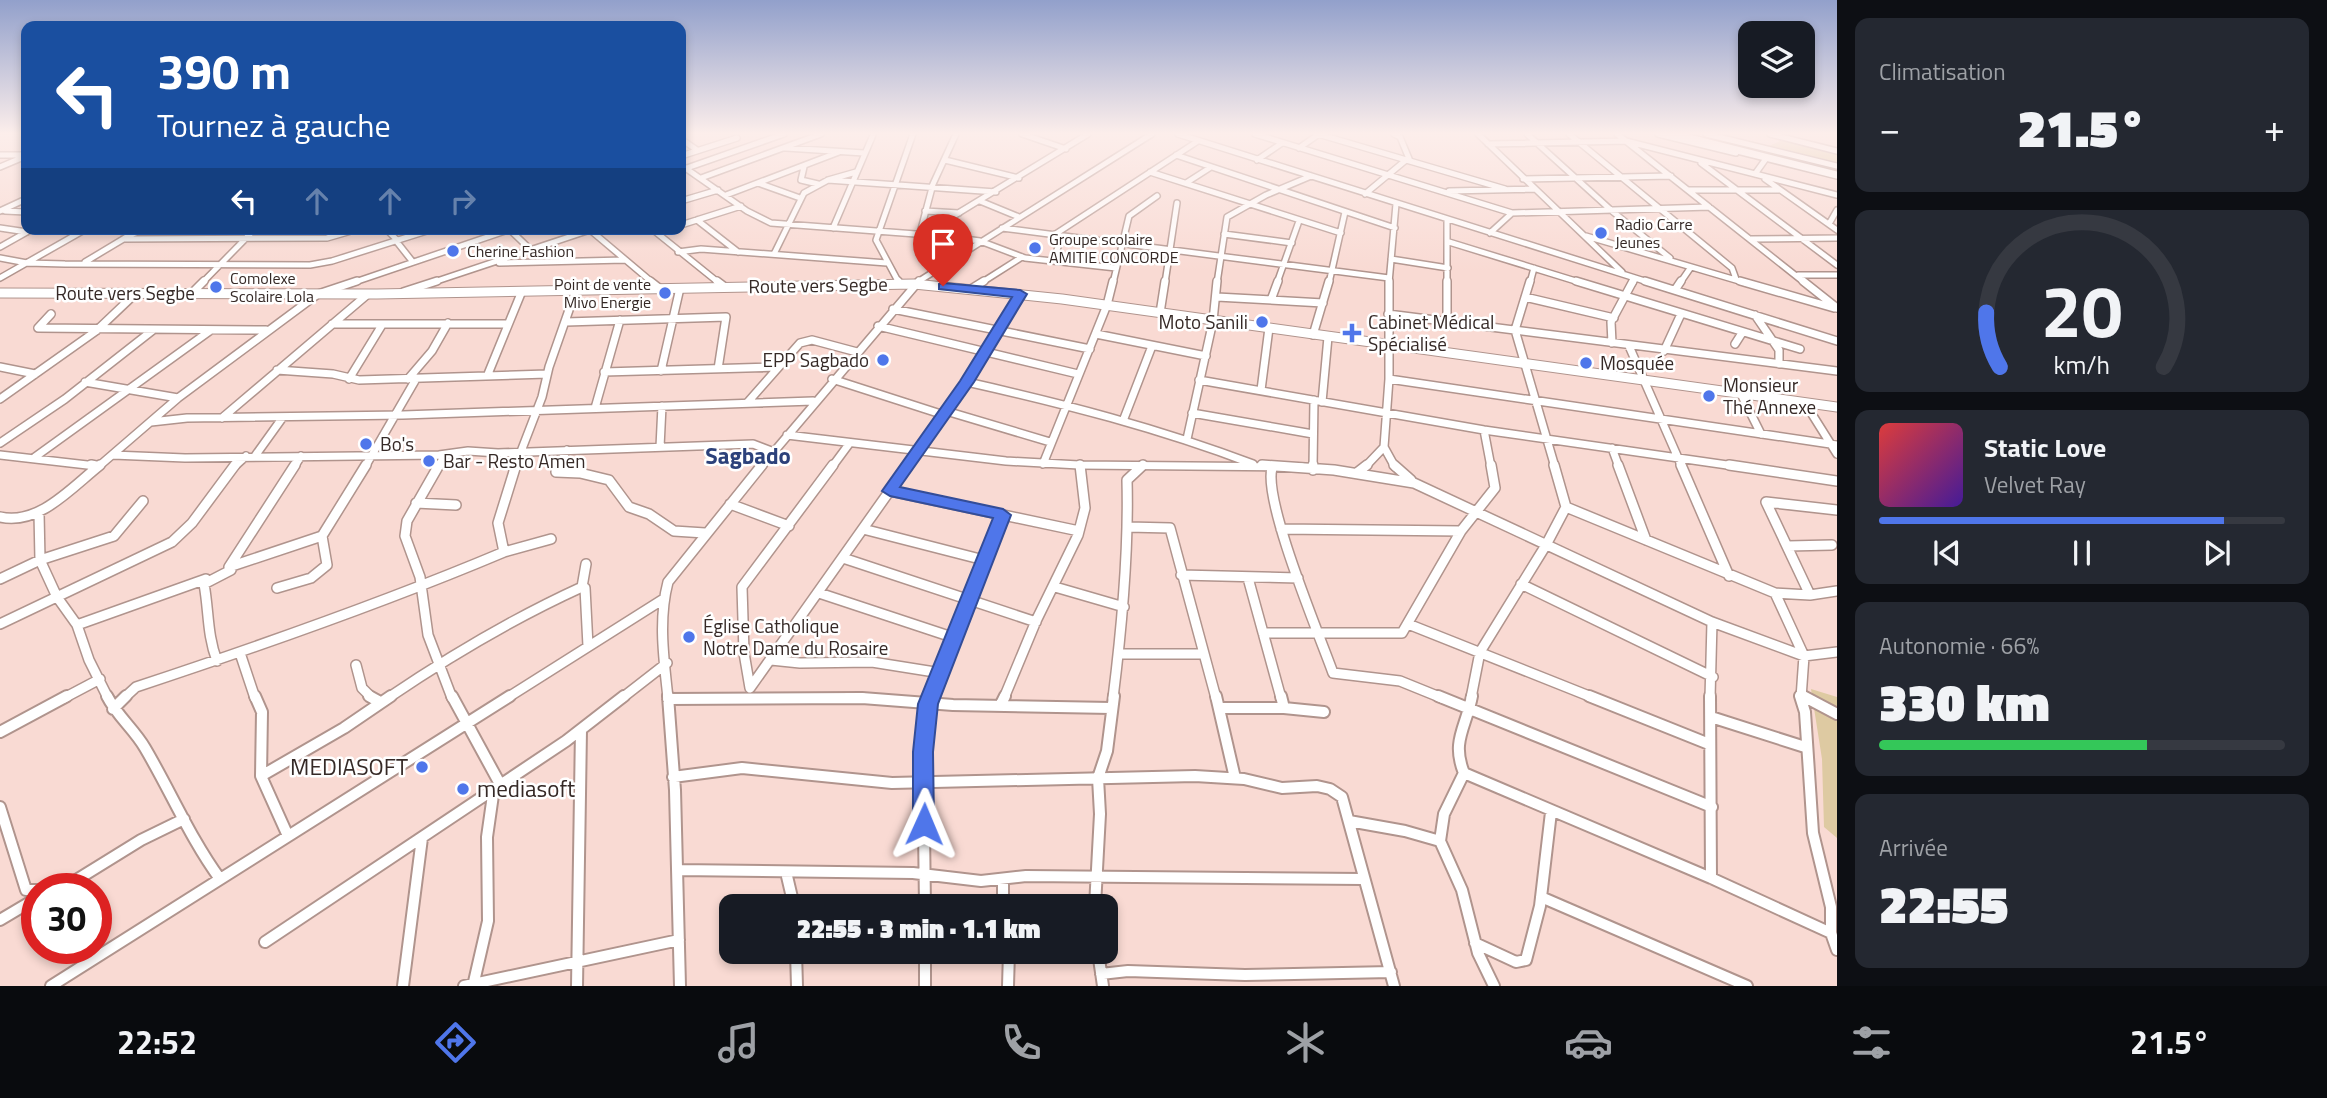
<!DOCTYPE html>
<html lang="fr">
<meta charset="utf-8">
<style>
:root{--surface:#171b24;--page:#242831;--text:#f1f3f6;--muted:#9ea1a6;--line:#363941;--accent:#4f76ea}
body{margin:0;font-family:"Titillium Web",sans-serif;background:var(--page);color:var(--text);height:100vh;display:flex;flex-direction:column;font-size:26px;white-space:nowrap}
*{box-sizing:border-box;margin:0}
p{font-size:23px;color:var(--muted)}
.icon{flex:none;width:38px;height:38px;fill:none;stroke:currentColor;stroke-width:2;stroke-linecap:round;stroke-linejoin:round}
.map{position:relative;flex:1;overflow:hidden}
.sheet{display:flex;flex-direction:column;gap:18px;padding:18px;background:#0d0f14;width:490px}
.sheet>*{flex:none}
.guide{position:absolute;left:21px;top:21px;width:665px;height:214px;border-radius:14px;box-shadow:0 4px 10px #0003;background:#1a4fa0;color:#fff;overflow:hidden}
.buttons{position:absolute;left:1738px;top:21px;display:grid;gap:14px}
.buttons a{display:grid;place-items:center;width:77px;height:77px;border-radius:14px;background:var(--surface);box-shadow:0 4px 10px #0003;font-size:35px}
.speed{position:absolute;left:21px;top:873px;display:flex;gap:14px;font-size:35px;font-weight:700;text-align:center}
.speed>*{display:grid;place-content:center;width:91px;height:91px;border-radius:50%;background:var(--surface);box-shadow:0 4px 10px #0003;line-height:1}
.speed .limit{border:10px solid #d22;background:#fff;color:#111}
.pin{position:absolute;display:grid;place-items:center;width:60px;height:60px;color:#fff;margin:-72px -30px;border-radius:50% 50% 50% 0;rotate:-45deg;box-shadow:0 0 7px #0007}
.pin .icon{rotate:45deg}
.me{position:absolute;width:77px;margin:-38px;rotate:1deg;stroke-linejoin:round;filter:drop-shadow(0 0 5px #0008)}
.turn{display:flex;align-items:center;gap:24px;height:147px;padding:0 21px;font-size:32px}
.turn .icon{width:91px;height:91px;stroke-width:2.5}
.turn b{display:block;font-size:49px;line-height:60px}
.lanes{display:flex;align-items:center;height:66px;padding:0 21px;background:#0003;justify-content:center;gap:35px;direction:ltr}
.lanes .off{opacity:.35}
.big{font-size:52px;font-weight:800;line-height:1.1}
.sheet .tile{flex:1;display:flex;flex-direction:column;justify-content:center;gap:10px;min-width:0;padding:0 24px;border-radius:14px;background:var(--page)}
.sheet .dial{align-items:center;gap:0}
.dial svg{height:182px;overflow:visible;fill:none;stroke:var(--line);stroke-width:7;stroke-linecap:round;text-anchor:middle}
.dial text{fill:var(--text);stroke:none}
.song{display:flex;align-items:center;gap:21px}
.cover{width:84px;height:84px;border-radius:10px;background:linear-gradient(135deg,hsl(0 70% 55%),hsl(260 70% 35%))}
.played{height:7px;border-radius:4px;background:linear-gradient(90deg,var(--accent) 85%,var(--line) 85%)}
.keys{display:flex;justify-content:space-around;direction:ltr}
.heat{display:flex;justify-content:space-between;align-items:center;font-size:38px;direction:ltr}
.charge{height:10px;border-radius:5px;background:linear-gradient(90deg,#34c759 66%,var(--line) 0)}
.trip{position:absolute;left:719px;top:894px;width:399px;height:70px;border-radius:14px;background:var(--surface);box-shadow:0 4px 10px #0003;font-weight:800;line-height:70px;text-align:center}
.tab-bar{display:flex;height:112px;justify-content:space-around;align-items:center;background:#090b0e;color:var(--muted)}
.tab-bar .icon{width:49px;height:49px}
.tab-bar .active{color:var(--accent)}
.tab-bar b{font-size:32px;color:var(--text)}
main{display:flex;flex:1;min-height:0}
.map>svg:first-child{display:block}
.green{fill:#decaa2}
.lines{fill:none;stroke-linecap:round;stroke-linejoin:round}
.minor-far3-casing{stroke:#b0948d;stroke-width:8}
.minor-far2-casing{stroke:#b0948d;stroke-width:10}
.minor-far1-casing{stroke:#b0948d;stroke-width:12}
.minor-casing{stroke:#b0948d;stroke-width:14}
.major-casing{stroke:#b0948d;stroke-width:11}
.highway-casing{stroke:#b0948d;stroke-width:10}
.minor-far3{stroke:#fff;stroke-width:5}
.minor-far2{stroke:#fff;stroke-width:7}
.minor-far1{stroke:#fff;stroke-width:9}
.minor{stroke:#fff;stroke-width:10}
.major{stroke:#fff;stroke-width:9}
.highway{stroke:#fff;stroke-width:7}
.route{fill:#4f76ea;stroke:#334d98;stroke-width:2}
.poi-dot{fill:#4f76ea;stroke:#fff;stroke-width:2.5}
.labels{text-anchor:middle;stroke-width:5;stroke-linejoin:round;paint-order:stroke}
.far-poi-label{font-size:16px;fill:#352926;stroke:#fff;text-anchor:start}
.street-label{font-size:19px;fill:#352926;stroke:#fff}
.poi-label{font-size:19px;fill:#352926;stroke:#fff;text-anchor:start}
.quarter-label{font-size:23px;font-weight:bold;fill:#2c417a;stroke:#fff}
.near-poi-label{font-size:23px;fill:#352926;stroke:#fff;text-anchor:end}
</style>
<main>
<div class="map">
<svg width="1837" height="986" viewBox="0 0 1837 986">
<rect width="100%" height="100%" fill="#f9dad3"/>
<path class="green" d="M1784,139L1837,151V164L1767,147Z
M1811,689L1837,697V838L1824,827L1822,759Z"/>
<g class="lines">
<defs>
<path id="minor-far3" d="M1022,134L1066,149
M1178,134L1651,283
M1255,134L1512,213
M1318,134L1505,189
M1394,134L1400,137L1410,161
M1478,134L1622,272
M1527,134L1612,211L1670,258
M1569,134L1732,268L1736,279
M1617,134L1805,283
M1658,134L1736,153
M1706,134L1837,166
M1770,134L1837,151
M681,139L697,150
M1488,144L1626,141L1837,195
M786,148L864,153
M1299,148L1319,134
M0,155H21
M1176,155L1395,228
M681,156L737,138
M945,160L1019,178
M1257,160L1282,143
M1701,163L1837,265
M681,165L747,211L771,223L942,236L980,241L1025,258L1116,268
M0,167L26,156
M804,167L801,180L818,184
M684,169L784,134
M1150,172L1341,233
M1755,174L1765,160
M701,178L821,134
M1523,179L1671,176
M1765,179L1837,230
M828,180L996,192
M758,183L800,198
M1186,183L1211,167
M1689,190H1780
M1449,191L1535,189
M1365,194L1406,160
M726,195L839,152
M681,201L718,190
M980,201L1019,217
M0,211L26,199
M5,211L26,212
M925,211L959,213
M697,220L738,252
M1447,220V283
M1829,224L1837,210
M681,225L741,206
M0,228L27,232
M833,228L873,135
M1002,228L1389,278
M386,229L397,240
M509,229L531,250
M589,229L653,283
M652,229L719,283
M920,233L933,184L956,134
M1490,233L1512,213L1709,207
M924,234L1088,134
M1224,234L1292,243
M1054,235L1198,141
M1586,236L1746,283
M123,239L327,238L358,229
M1751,239L1837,238
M397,242L412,261
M1449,242L1582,283
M0,247L32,229
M678,252L701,249L887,263
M774,254L804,193L828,180L856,172
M0,258L27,263L65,264L310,265L332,261L433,229
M1391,259L1448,268
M1053,261L1062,236
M85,262L130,235L147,229
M499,263L625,260
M1798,275H1837
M0,278L86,229
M202,283L255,229
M352,283L511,229
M431,283L590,230
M899,283L876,240L913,134
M916,283L1152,134
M981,283L1022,257
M1113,283L1129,216L1157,196
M1165,283L1177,203
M1217,283L1227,217L1266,195L1311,176
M1277,283L1299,221
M1329,283L1345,212
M1389,283L1396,204
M1530,283L1534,268
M1633,283L1635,278
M1680,283L1691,267"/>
<path id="minor-far2" d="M650,281L659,288
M717,281L725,287
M898,281L900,284
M1389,281V379L1384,447L1395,467
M1447,281V321
M1530,281L1515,330L1555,467
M1576,281L1800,349
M1645,281L1837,341
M1740,281L1834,308
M1803,281L1837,308
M971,289L984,281
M1675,290L1681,281
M403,292L437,281
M192,293L204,281
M1217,297L1323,303
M1525,297L1614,318
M1271,300L1278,281
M893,309L1090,349
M1160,313L1165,281
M51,314L38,328L266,330
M1388,314L1837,371
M1755,315L1779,350V364
M566,322L726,317L718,369
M332,324H508
M878,326L1078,374
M1096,334L1206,356
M1313,335L1329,281
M1612,343L1611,322L1633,281
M1735,344L1742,333
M1629,346L1682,467
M1664,351L1681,314
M0,367L35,374
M277,370L333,374L359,380L547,374
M661,371L680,288
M604,372L777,367
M488,374L522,291
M349,379L382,325
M408,379L432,351L448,323
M832,379L944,415
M1389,379L1837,445
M1199,380L1484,430L1741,467
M85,382L178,398
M967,382C1065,404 1158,428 1253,464
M1261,390L1269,328
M1741,394L1761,434
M0,399L96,331L136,293
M1322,402L1328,337
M747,403L800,343L812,340L857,352
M1805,403L1837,454
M595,408L620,320
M946,411L1050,442
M1192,413L1313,434
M222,418L368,294
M1123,421L1152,346
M151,422L187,418L403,415L813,401
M1484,430L1491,467
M787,435L1006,461L1079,465L1302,467
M1187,439L1213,321L1217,281
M0,443L65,399L153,330
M660,447L662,406
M1612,448L1619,467
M0,455L96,466
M113,455L185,458L439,455L468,451L498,453L753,444L774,452
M255,456L283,417
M35,457L211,330
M1043,464L1107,305L1113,281
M98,467L178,398L318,294L357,281
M234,467L246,456
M294,467L301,456
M365,467L416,379
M438,467L445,455
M515,467L542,397L549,367L576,290
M558,467L567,450
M761,467L919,281
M832,467L849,444
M907,467L967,382L1020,294
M1141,467L1143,465
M1313,467L1314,400
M1365,467L1384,447"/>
<path id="minor-far1" d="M91,465L96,466
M439,465L407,521L405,536L420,577L428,635L452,698
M559,465L556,472L580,473L609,480L629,507L649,514L674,531L705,533
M1262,465L1334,470L1414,483L1712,622L1804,656L1837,652
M1394,465L1411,480
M1618,465L1646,540
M1681,465L1729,576
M1729,465L1837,481
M1272,468C1263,501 1319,634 1333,673L1400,681L1442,698
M1313,470V465
M1358,472L1367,465
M890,491L1079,531
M416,503L456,505
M730,504L789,526
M1566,507L1775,593L1810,595L1837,591
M39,513L40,560L57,597L77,625L89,660L108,698
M0,517C39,526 72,487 100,465
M1128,527L1170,528L1216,698
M863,529L984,560
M1281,529L1461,531
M1788,546L1832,545
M504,552L551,539
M843,558L1036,622
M586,564L582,587L585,588L588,646
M229,567L295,465
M1181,575L1298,578
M1248,578L1281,698
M0,579L40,560L114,536L143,501
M1521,584L1713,677
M1055,587L1124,607
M277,588L311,578L327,565L322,536
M819,593L955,638
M1775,593L1804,656L1801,698
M1810,595L1766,502L1837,510
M0,624L172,542L192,523L235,465
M1408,624L1594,698
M77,625L206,579
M1263,633H1402L1461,531L1495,488L1491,465
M240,653L255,698
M1118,654H1202
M771,660L800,663L872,662L941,673
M217,661C207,635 209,611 204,584L231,570L229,567L322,536L366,465
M356,665L362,688L372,698
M750,688L908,465
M750,688L744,653L742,587L833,465
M1800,695L1806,698
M64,698L100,679
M124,698L136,687C260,646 383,603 504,552L498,523L516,465
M388,698C450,656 514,618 582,587
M507,698L662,600
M622,698L667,663
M668,698C664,660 658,620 668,582L762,465
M847,698H863
M930,698L1003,515
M1004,698L1036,621L1078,535L1085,508L1080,465
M1113,698C1122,626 1129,553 1127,480L1143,465
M1471,698L1480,652L1546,545L1566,507L1554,465
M1710,698L1712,622"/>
<path id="minor" d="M107,696C117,716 134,729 145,748C171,792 190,838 220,879
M255,696L262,712L261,776L288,836
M369,696L380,702
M452,696L500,784
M668,696L675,790L680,986
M1216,696L1235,778
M1281,696L1284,708
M1438,696L1712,807
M1472,696C1466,728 1451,741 1464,773L1444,814L1440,841L1462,890L1478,953L1494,986
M1589,696L1709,744
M1710,696L1711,878
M1800,696L1805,712L1813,833L1831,907V933L1837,950
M1803,696L1837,714
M668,699L862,698L953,705L1111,708
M1000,706L1005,696
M1219,708H1284L1324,712
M113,709L126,696
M1711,717L1805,747
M0,732L67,696
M1464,773L1711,878L1831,933
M261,776L344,728L391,696
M673,777L742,768L892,783L1195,776L1244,779L1282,788L1317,786L1330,789L1342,797L1394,986
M0,807L26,890H37
M1349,821L1405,831L1440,841
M677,870L913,873L981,881L1026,876L1363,879
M786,872L794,906
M1003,880V906
M54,889L65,887L141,840L184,819
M1541,897L1747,986
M925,906L923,752L931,696
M1095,906L1100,814L1098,778L1107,751L1114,696
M0,920L37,898
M265,942L566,741L624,696
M1475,943L1516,962L1526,960L1540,906L1551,812
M796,952L797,986
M925,952V986
M1098,952L1103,986
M1101,974L1128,971L1245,975L1391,972
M51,986L510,696
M403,986L422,838
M464,986L679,940
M473,986L488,921L487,837L494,788
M577,986L581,730
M1008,986L1009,952"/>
<path id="major" d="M0,293L377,294L914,284L1062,299L1837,407"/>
<path id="highway" d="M1673,134L1837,175"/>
</defs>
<use href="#minor-far3" class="minor-far3-casing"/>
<use href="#minor-far2" class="minor-far2-casing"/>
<use href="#minor-far1" class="minor-far1-casing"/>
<use href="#minor" class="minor-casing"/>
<use href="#major" class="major-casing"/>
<use href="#highway" class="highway-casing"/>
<use href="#minor-far3" class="minor-far3"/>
<use href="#minor-far2" class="minor-far2"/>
<use href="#minor-far1" class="minor-far1"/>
<use href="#minor" class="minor"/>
<use href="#major" class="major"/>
<use href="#highway" class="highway"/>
</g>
<linearGradient id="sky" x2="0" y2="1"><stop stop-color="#92a0cb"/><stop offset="0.49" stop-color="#fceeeb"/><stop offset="1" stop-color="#fceeeb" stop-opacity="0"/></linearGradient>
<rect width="1837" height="272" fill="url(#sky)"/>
<path class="route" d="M943,283L1020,290L1027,294L974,382L900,487L1003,509L1011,515L938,704L933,752L934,824L931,831L924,834L916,831L913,824V752L918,704L993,518L890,496L882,491L960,381L1012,297L939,289V284Z"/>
<g class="poi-dot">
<circle cx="1601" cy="233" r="7"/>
<circle cx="1035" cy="248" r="7"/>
<circle cx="453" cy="251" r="7"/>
<circle cx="216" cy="287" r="7"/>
<circle cx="665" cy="293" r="7"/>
<circle cx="1262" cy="322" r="7"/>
<path d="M1348.5 322.5h7v7h7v7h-7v7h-7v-7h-7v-7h7z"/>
<circle cx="883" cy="360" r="7"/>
<circle cx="1586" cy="363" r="7"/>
<circle cx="1709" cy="396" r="7"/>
<circle cx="366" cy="444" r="7"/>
<circle cx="429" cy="461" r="7"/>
<circle cx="689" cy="637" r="7"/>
<circle cx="422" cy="767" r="7"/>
<circle cx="463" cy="789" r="7"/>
</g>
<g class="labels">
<g class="far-poi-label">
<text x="1615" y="230">Radio Carre<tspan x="1615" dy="18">Jeunes</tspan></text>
<text x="1049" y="245">Groupe scolaire<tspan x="1049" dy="18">AMITIE CONCORDE</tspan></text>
<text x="467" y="257">Cherine Fashion</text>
<text x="230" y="284">Comolexe<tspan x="230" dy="18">Scolaire Lola</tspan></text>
<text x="651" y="290" text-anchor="end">Point de vente<tspan x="651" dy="18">Mivo Energie</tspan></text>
</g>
<g class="street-label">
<text transform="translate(818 285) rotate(-1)" y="7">Route vers Segbe</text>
<text x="125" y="300">Route vers Segbe</text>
</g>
<g class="poi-label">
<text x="1248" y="329" text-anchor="end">Moto Sanili</text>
<text x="1368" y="329">Cabinet Médical<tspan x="1368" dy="22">Spécialisé</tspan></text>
<text x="869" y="367" text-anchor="end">EPP Sagbado</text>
<text x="1600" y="370">Mosquée</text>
<text x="1723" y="392">Monsieur<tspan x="1723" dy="22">Thé Annexe</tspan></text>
<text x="380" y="451">Bo's</text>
<text x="443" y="468">Bar - Resto Amen</text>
<text x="703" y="633">Église Catholique<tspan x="703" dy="22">Notre Dame du Rosaire</tspan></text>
</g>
<g class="quarter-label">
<text x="748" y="464">Sagbado</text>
</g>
<g class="near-poi-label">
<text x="408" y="775">MEDIASOFT</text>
<text x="477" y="797" text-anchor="start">mediasoft</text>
</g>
</g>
</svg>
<div class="buttons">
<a><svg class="icon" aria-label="layers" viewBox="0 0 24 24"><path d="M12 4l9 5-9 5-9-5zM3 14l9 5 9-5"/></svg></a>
</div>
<div class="speed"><div class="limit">30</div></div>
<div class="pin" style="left:943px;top:286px;background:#d93025"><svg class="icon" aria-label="arrive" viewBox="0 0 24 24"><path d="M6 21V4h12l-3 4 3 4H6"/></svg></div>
<svg class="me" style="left:924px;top:824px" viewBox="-20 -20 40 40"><path d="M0-17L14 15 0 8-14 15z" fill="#4f76ea" stroke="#fff" stroke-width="4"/></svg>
<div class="trip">22:55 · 3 min · 1.1 km</div>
<div class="guide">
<div class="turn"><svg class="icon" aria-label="left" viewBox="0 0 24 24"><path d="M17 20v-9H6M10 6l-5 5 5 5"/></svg><div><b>390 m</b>Tournez à gauche</div></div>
<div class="lanes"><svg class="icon" aria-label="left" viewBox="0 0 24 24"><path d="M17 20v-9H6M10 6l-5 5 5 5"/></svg><svg class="icon off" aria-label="ahead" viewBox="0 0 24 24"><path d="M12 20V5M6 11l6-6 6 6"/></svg><svg class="icon off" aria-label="ahead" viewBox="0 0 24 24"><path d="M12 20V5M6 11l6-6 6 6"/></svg><svg class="icon off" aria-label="right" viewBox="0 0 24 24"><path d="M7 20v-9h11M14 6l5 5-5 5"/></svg></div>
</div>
</div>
<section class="sheet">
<div class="tile"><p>Climatisation</p>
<div class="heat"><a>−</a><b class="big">21.5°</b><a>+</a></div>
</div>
<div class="tile dial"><svg viewBox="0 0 100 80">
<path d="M14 69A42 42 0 1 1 86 69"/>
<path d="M14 69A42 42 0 0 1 8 45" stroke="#4f76ea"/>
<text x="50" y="56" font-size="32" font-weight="700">20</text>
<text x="50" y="72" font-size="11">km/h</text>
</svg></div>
<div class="tile">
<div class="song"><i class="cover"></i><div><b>Static Love</b><p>Velvet Ray</p></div></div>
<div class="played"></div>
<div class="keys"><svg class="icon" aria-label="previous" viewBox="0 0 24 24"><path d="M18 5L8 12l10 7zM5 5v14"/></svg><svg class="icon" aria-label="pause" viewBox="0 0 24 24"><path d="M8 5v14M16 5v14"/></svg><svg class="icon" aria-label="next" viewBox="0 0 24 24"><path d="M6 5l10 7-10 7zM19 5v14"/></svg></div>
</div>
<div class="tile"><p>Autonomie · 66%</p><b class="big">330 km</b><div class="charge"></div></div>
<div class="tile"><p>Arrivée</p><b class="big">22:55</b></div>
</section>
</main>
<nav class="tab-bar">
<b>22:52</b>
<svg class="icon active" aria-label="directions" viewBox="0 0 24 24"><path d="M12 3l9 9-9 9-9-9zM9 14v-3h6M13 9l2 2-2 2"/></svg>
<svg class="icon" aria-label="music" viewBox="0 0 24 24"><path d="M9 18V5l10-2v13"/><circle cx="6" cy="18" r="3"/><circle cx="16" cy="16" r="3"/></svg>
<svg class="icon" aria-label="phone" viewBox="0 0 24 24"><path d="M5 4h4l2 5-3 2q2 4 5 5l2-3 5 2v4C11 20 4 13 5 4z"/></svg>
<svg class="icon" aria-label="climate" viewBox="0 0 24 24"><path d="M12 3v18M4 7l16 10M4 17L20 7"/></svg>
<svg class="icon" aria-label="car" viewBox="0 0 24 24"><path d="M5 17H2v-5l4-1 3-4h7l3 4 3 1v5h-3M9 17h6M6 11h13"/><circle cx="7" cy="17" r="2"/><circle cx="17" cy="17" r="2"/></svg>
<svg class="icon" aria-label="filters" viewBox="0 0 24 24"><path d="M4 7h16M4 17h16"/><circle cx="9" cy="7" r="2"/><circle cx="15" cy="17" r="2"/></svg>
<b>21.5°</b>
</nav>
